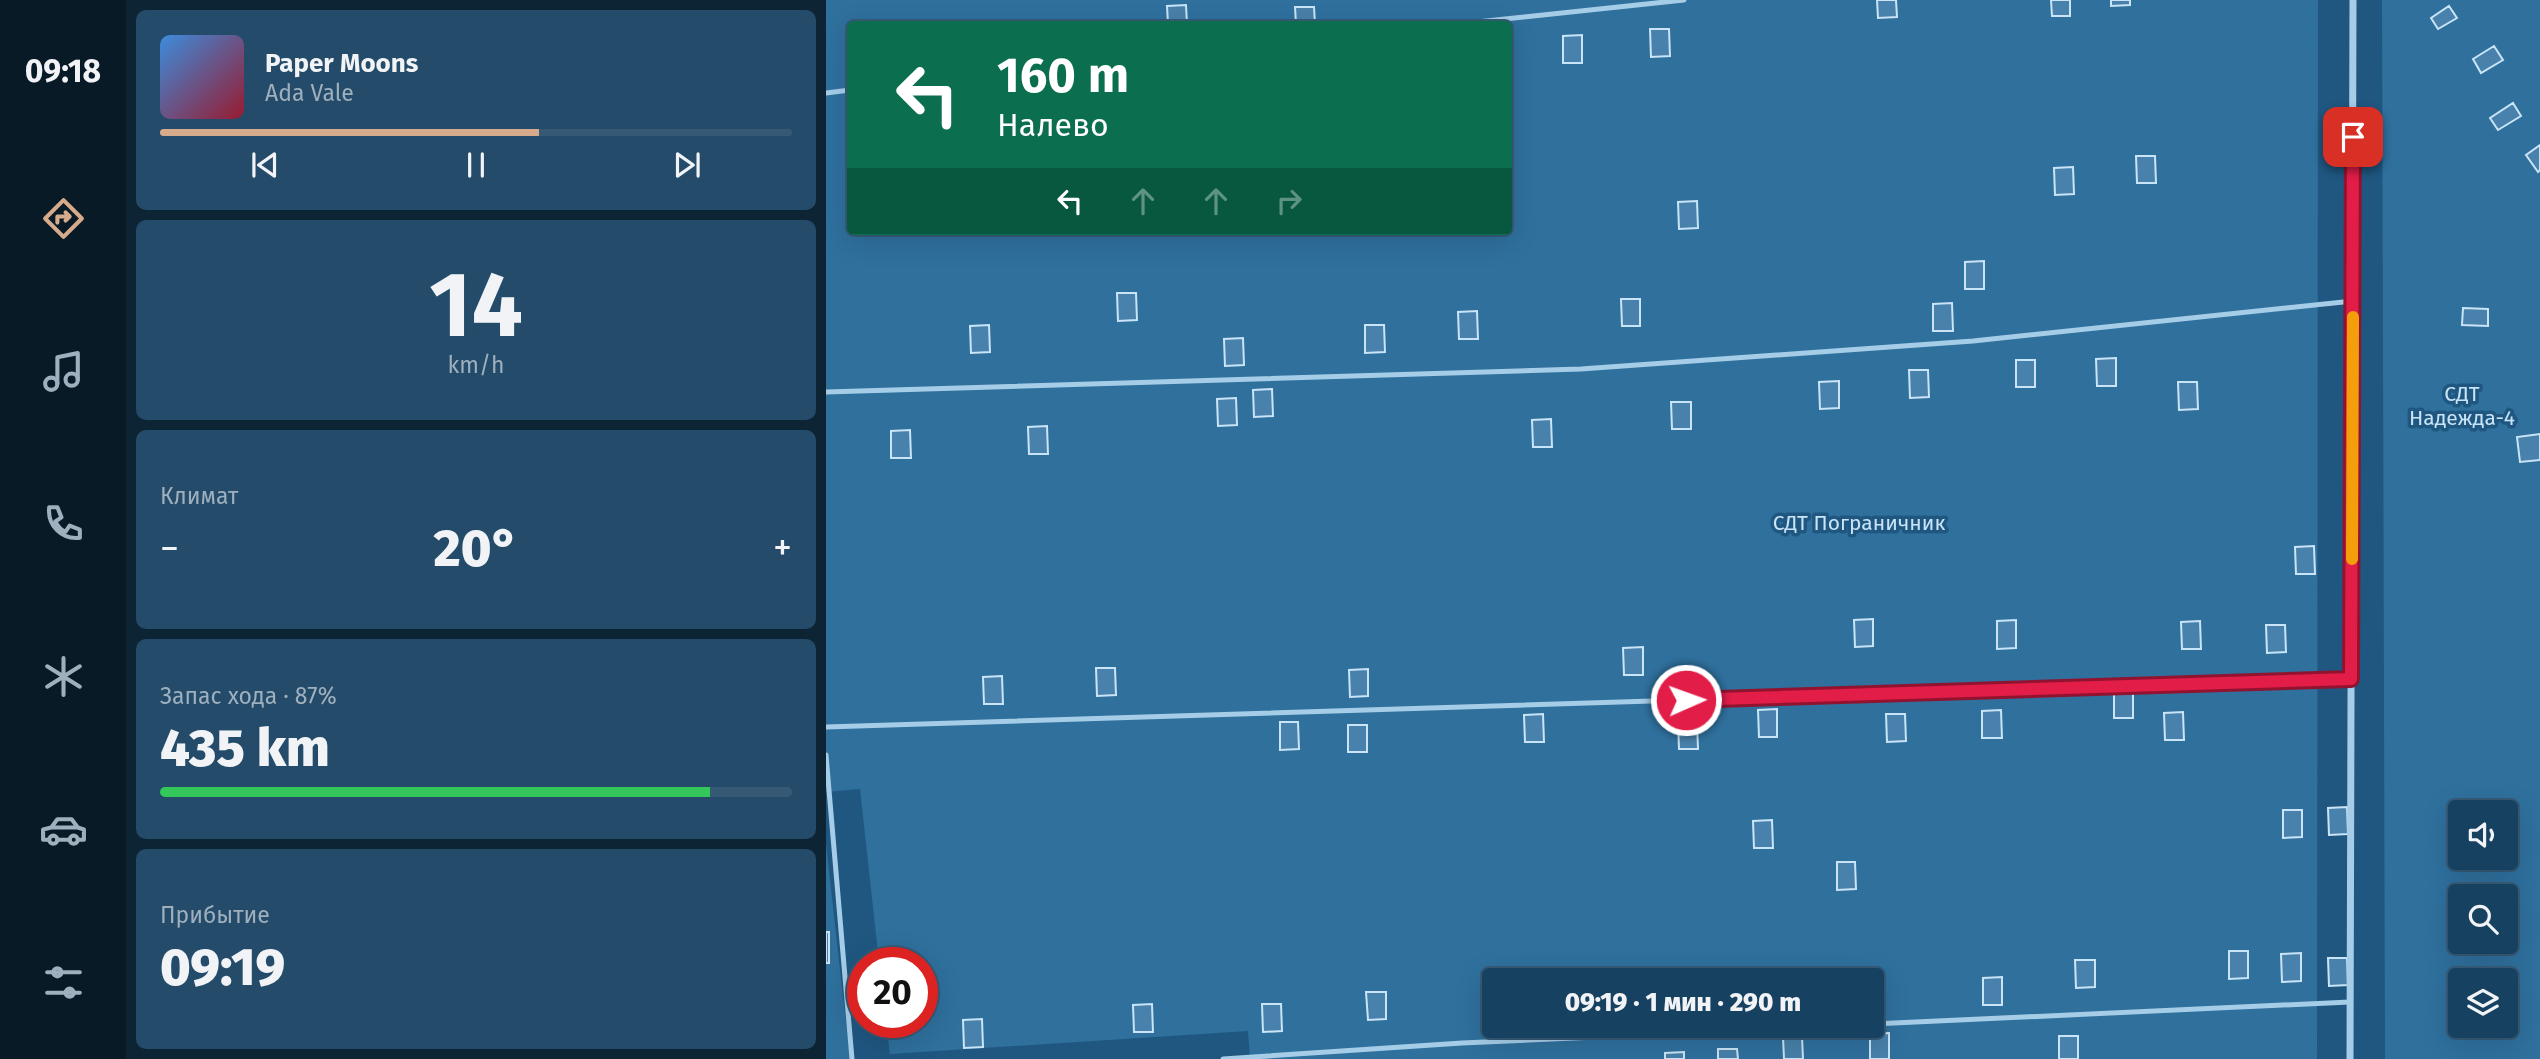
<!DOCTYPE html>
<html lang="ru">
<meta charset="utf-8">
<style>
:root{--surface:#174161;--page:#244c6a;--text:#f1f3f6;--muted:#9eafbd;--line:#365a76;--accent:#d6ab8b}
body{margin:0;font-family:"Fira Sans",sans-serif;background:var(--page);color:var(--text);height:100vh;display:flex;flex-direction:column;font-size:26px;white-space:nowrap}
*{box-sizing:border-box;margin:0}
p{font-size:23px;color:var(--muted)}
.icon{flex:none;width:38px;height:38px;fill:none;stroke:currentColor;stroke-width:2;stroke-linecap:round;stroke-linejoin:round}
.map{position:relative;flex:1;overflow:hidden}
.sheet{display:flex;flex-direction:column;gap:10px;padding:10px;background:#0d2435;width:700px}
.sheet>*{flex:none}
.guide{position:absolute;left:21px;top:21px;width:665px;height:214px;border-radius:7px;box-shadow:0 7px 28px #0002,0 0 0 2px var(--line);background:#0b6e4f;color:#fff;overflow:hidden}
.buttons{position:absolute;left:1622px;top:800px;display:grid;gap:14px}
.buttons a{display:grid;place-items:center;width:70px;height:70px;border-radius:7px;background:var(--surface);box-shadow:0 7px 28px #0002,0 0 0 2px var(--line);font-size:35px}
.speed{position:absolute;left:21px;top:947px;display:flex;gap:14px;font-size:35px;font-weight:700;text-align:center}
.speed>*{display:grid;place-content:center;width:91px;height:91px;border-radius:50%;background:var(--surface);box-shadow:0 7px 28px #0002,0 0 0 2px var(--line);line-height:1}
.speed .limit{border:10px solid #d22;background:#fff;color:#111}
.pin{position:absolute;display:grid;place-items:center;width:60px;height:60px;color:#fff;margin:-30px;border-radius:14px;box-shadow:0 4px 10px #0006}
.me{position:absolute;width:77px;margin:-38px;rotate:88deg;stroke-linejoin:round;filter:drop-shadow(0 0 5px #0008)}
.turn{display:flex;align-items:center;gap:24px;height:147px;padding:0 35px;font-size:32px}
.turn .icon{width:91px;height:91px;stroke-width:2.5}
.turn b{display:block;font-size:49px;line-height:60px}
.lanes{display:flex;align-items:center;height:66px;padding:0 35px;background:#0003;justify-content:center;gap:35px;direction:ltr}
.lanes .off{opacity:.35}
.big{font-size:52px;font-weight:800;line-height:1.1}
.sheet .widget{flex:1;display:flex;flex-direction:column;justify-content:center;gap:10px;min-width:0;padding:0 24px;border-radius:10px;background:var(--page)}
.sheet .dial{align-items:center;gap:0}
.dial b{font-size:91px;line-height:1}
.song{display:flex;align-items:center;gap:21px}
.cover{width:84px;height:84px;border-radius:10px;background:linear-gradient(135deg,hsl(210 70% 55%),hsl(350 70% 35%))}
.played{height:7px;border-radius:4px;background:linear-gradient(90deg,var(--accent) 60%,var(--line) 60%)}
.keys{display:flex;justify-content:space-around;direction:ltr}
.heat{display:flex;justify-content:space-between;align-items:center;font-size:38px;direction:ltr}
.charge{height:10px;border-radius:5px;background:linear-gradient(90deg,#34c759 87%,var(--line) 0)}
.trip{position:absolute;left:656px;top:968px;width:402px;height:70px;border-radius:7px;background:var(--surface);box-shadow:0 7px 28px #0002,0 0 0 2px var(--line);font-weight:800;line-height:70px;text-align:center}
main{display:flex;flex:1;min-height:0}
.tab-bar{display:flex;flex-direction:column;width:126px;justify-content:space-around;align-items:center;background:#091a27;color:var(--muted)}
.tab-bar .icon{width:49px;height:49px}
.tab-bar .current{color:var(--accent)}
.tab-bar b{font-size:32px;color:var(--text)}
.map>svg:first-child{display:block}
.green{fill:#2f709d;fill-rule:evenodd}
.building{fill:#4881ab;stroke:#c9e4f6;stroke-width:2}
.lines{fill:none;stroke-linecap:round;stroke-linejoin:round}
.lane{stroke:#a5cde8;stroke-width:5}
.street{stroke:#a5cde8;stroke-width:7}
.route-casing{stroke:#92132f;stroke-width:18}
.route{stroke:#e11d48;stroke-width:12}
.slow{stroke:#f59e0b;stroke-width:12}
.labels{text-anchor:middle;stroke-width:7;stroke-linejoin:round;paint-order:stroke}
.park-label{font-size:21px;fill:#c9e4f6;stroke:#1f5781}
</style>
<main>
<nav class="tab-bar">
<b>09:18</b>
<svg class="icon current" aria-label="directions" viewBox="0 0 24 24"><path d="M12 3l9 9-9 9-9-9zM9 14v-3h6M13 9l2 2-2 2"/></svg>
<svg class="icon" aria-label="music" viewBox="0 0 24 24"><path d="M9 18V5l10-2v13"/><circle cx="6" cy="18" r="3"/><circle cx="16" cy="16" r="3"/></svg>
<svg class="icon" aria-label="phone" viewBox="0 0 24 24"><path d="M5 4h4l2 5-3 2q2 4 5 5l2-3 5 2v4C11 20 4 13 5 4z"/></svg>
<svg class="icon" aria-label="climate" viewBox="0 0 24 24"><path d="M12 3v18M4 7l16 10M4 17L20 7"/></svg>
<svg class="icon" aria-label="car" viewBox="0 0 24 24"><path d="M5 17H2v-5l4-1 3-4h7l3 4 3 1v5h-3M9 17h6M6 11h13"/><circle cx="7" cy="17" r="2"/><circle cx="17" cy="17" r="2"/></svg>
<svg class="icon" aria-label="filters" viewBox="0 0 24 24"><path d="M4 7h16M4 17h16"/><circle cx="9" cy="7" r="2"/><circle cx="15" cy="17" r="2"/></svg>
</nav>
<section class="sheet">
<div class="widget">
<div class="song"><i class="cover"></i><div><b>Paper Moons</b><p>Ada Vale</p></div></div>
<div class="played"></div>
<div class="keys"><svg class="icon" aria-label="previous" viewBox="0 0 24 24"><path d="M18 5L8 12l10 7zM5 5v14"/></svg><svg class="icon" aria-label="pause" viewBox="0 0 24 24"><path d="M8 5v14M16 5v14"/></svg><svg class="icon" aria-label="next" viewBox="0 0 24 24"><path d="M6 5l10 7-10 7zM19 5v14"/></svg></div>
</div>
<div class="widget dial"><b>14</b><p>km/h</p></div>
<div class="widget"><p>Климат</p>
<div class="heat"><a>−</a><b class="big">20°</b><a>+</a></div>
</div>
<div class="widget"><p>Запас хода · 87%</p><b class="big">435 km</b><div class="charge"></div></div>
<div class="widget"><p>Прибытие</p><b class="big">09:19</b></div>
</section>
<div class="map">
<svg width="1714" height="1059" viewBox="0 0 1714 1059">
<rect width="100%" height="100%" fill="#1f5781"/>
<path class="green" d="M0,0H1492L1491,1059H424L422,1031L64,1054L60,1022H96V962H53L34,789L0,792ZM24,24H682V231H24ZM668,980H1046V1026H668Z
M1556,0H1714V1059H1559ZM1634,812H1680V858H1634ZM1634,896H1680V942H1634ZM1634,980H1680V1026H1634Z
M0,844L24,1059H0Z"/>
<path class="building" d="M1051,0H1070L1071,17L1052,18Z
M1225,0H1244V16H1226Z
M1285,0H1304V5L1285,6Z
M360,5L361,24H342L341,6Z
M1623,6L1631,18L1612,29L1605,18Z
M469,7H488L489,24H470Z
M824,29H843L844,56L825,57Z
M756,35V63H737V36Z
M1668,46L1677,60L1655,73L1647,59Z
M1687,103L1695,116L1672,130L1664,118Z
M1714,145V170L1712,172L1700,155Z
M1310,156H1329L1330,183H1311Z
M1247,167L1248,194L1229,195L1228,168Z
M871,201L872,228L853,229L852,202Z
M1158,261V289H1139V262Z
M291,293H310L311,320L292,321Z
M795,299H814V326H796Z
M1126,303L1127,331H1107V304Z
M1637,308L1662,309V326L1636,325Z
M651,311L652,339H633L632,312Z
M163,325L164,352L145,353L144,326Z
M539,325H558L559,352L539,353Z
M417,338L418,365L399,366L398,339Z
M1290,358V386H1271L1270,359Z
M1190,360H1209V387H1190Z
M1083,370H1102L1103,397L1084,398Z
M1013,381V408L994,409L993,382Z
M1352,382H1371L1372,409L1353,410Z
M446,389L447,416L428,417L427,390Z
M410,398L411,425L392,426L391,399Z
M845,402H865V429H846Z
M725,419L726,447H707L706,420Z
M221,426L222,454H203L202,427Z
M84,430L85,458H65V431Z
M1714,434V460L1694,462L1691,437Z
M1488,546L1489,574H1470L1469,547Z
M1047,619V646L1029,647L1028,620Z
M1190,620V648L1171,649V621Z
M1374,621L1375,649H1356L1355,622Z
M1440,625H1459L1460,652L1441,653Z
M817,647V675H798L797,648Z
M270,668H289L290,695L271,696Z
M542,669V696L524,697L523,670Z
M176,676L177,704H158L157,677Z
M1307,690V718H1288V691Z
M951,709V737H933L932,710Z
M1175,710L1176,738H1156V711Z
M1357,712L1358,740H1339L1338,713Z
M717,714L718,742H699L698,715Z
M1060,714H1079L1080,741L1061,742Z
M454,722H472L473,749L454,750Z
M852,722H871L872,749H853Z
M522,725H541V752H522Z
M1521,807L1522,834L1503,835L1502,808Z
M1457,810H1476V837L1457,838Z
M946,820L947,848H928L927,821Z
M1011,862H1029L1030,889L1011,890Z
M0,932H3V963H0Z
M1403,951H1422V978L1403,979Z
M1475,953V981L1456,982L1455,954Z
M1502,958H1521L1522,985L1503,986Z
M1249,960H1269V987L1250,988Z
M1176,977V1005H1157V978Z
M540,992H560V1019L542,1020Z
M656,998H668L669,1026H657Z
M326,1004L327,1032H308L307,1005Z
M436,1004H455L456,1031L437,1032Z
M156,1019L157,1047L138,1048L137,1020Z
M1063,1033V1059H1044V1034Z
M976,1036L977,1059H958L957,1037Z
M1233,1036H1252V1059H1233Z
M892,1049H911L912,1059H892Z
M858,1052V1059H839V1053Z"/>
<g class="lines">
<path class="lane" d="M632,24L858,0
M0,93L24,90
M0,392L755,369L1147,341L1527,301
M0,727L1525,679
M0,755L26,1059
M1046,1024L1524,1002
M397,1059L636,1043L1018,1026"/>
<path class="street" d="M1524,1059L1527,0"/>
</g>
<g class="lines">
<defs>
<path id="route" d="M860,700L1525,679L1527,137"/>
</defs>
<use href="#route" class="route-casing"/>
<use href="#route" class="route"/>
<path class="slow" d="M1526,559L1527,317"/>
</g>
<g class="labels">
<g class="park-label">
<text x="1636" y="401">СДТ<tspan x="1636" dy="24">Надежда-4</tspan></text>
<text x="1033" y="530">СДТ Пограничник</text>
</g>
</g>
</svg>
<div class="buttons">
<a><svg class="icon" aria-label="sound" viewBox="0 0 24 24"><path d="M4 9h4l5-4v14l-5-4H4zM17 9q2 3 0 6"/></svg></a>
<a><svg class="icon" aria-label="search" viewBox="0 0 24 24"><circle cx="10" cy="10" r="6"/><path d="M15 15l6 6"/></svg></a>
<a><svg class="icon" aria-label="layers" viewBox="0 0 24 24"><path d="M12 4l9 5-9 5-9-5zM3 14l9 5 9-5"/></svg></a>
</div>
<div class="speed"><div class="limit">20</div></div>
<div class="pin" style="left:1527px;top:137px;background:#d93025"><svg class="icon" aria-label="arrive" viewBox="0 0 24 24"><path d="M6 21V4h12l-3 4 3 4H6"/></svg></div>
<svg class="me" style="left:860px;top:700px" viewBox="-20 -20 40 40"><circle r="17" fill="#e11d48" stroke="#fff" stroke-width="3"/><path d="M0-11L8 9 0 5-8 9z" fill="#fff"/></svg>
<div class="trip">09:19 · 1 мин · 290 m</div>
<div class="guide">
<div class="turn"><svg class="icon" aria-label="left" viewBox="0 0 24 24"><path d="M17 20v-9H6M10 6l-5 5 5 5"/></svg><div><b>160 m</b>Налево</div></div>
<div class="lanes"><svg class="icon" aria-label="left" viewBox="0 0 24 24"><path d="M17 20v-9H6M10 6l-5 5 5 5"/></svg><svg class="icon off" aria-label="ahead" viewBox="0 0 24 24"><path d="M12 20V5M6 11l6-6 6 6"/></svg><svg class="icon off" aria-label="ahead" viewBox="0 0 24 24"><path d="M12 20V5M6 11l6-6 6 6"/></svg><svg class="icon off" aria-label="right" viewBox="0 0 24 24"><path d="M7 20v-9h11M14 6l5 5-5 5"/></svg></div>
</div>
</div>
</main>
